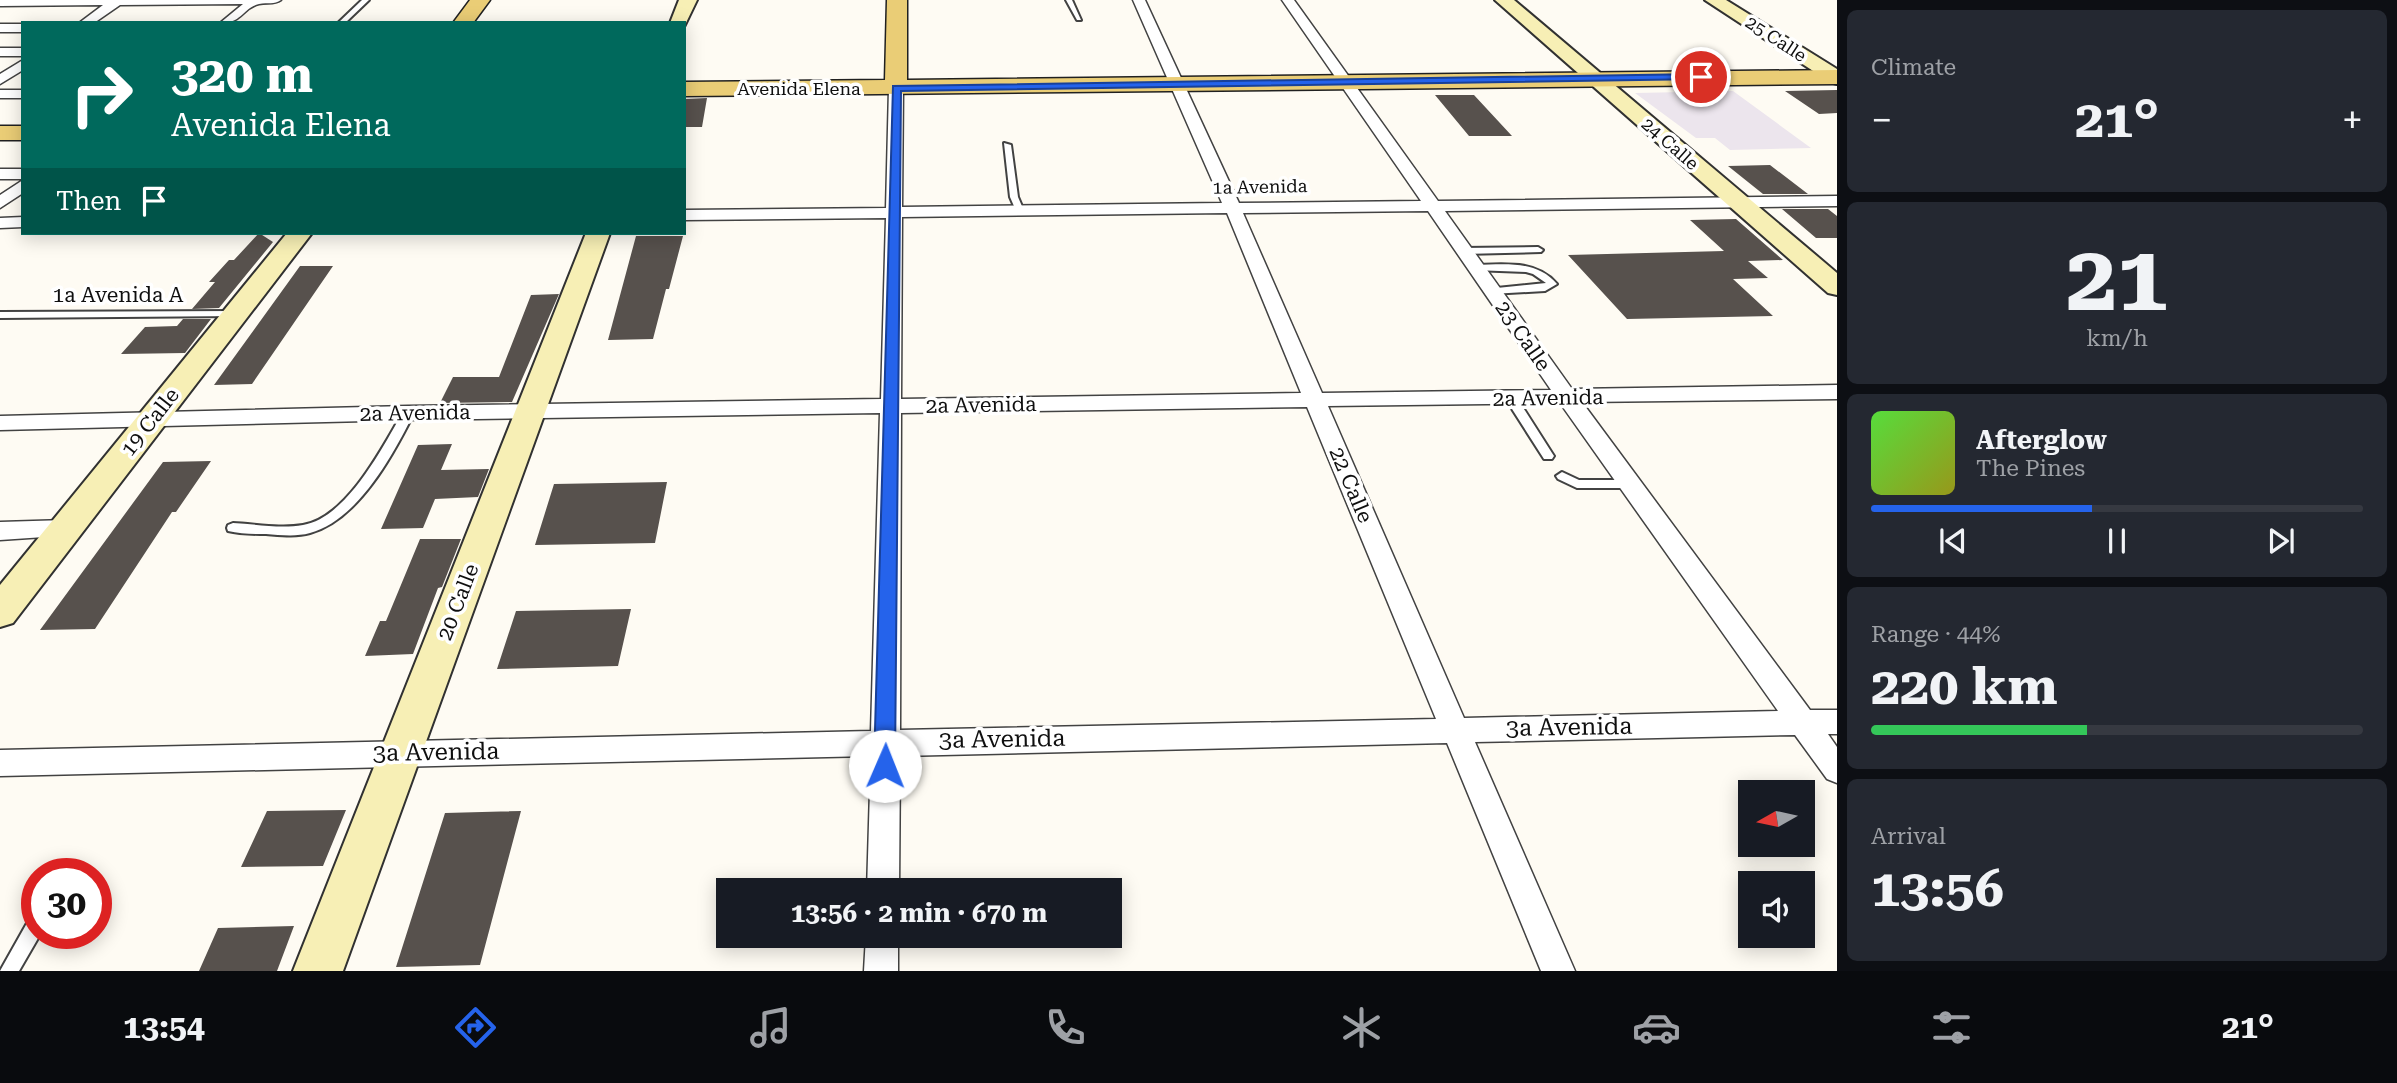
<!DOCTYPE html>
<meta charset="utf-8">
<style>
:root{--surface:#171b24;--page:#242831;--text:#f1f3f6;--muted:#9ea1a6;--line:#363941;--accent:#2563eb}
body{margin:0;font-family:"Roboto Serif",serif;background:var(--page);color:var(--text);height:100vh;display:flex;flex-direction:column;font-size:26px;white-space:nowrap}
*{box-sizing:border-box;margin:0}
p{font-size:23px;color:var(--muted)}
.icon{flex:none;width:38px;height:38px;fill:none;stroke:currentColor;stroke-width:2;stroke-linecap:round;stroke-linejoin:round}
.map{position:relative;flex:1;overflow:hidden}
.details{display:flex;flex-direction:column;gap:10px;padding:10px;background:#0d0f14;width:560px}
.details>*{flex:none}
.guide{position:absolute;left:21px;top:21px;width:665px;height:214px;border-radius:0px;box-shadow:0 4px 18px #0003;background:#00695c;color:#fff;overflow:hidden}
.needle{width:46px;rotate:261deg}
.buttons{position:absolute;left:1738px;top:780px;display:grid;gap:14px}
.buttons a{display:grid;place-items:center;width:77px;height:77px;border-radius:0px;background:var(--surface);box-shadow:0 4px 18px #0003;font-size:35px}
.speed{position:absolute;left:21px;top:858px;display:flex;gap:14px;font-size:35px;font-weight:700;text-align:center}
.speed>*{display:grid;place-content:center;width:91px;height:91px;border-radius:50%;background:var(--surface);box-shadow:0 4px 18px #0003;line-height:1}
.speed .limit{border:10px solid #d22;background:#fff;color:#111}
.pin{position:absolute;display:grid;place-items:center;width:60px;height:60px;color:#fff;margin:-30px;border:4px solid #fff;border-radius:50%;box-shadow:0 2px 7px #0007}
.me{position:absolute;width:77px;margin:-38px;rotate:1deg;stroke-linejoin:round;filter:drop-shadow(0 0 5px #0008)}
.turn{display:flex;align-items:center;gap:24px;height:147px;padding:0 35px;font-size:32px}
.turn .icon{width:91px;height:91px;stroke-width:2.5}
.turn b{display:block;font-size:49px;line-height:60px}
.then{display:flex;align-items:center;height:66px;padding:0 35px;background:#0003;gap:14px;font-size:26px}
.big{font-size:52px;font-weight:700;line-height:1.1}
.details .widget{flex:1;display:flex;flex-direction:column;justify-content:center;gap:10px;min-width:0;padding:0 24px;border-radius:10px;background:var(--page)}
.details .dial{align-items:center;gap:0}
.dial b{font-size:91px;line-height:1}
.song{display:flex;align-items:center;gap:21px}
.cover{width:84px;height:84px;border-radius:10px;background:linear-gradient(135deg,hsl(110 70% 55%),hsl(60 70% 35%))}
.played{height:7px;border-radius:4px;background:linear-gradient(90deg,var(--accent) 45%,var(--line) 45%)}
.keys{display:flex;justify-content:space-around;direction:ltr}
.heat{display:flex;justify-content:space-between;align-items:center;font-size:38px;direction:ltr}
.charge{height:10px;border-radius:5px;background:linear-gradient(90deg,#34c759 44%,var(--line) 0)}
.trip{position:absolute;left:716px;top:878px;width:406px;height:70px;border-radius:0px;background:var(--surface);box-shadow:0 4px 18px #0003;font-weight:700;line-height:70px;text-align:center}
.menu{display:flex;height:112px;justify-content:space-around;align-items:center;background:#090b0e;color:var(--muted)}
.menu .icon{width:49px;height:49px}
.menu .active{color:var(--accent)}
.menu b{font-size:32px;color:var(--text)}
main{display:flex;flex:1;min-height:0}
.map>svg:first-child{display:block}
.industrial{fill:#ece5ed}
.building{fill:#57514d}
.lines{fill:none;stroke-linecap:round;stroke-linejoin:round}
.lane-casing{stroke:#424242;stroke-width:4}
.street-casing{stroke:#424242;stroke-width:3}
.secondary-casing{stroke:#313131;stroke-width:4}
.primary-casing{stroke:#202020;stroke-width:3}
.lane{fill:#fff;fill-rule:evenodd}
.street{fill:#fff;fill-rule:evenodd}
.secondary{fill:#f7efb5;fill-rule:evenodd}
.primary{fill:#eacd76;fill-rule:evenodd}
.route{fill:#2563eb;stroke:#184099;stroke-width:2}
.labels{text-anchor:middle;stroke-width:7;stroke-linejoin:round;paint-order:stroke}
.far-street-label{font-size:18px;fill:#0f0f0f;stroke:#fff}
.street-label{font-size:21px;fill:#0f0f0f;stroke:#fff}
.near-street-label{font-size:24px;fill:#0f0f0f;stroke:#fff}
</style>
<main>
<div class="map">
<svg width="1837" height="971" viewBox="0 0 1837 971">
<rect width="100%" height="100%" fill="#fefbf3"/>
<path class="industrial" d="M1733,91L1811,148L1730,150L1715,138H1696L1635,93Z"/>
<path class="building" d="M1837,90V113L1819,114L1785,91Z
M1435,95H1474L1512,136H1469Z
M707,98L702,127H684V99Z
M1770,165L1808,194H1763L1728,166Z
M1782,209H1828L1837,216V238H1816Z
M1736,219L1783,260L1748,261L1768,278L1733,279L1773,316L1627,319L1568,255L1724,251L1690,220Z
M259,233L273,242L219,308L192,309L215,282H209L229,260H234Z
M636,236H683L669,289H666L653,339L608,340Z
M300,266H333L252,384L214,385Z
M559,294L512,402L440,403L453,377H499L531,295Z
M183,319H211L185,353L121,354L145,327L177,326Z
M452,444L441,470L489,469L478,497L435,499L423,528L381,529L418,445Z
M211,461L176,512H172L95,629L40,630L163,462Z
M667,482L655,543L535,545L554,484Z
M420,539H461L442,587L438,588L413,654L365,656L380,621H386Z
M631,609L618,666L497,669L516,611Z
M346,810L323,866L241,867L267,811Z
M521,811L480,965L396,967L445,813Z
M294,926L277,971H199L218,928Z"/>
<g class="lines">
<defs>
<path id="lane" d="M362,0H369L345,23H338Z
M1066,0H1072L1081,20H1077Z
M1004,143L1011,145L1018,197L1024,211L1023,213H1017L1010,197Z
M1538,247L1543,250L1541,252L1463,254L1458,251L1463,248Z
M1476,265C1505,264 1537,260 1557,284L1545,291L1491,294L1486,291L1487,289L1546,283L1533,274L1526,272L1473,270L1471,268Z
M236,311L240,312V316L0,318V312Z
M1511,394L1515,395L1552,453L1554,456L1552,459H1544L1505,398Z
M408,409L414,413C393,455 358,520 310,533C296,537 280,535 266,534C254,534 240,534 228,531L227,528L228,525L233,523C256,524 280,529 303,525C347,518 384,445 404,410Z
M1562,472L1579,480H1630L1636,484L1630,488H1577L1558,479L1556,476Z
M37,913V933H41L19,971H0L31,916Z"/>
<path id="street" d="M0,0H281C274,5 268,2 259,4C242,8 243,23 220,23L243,4L120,5L94,23H79L103,5L0,6Z
M1133,0H1145L1239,203L1421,201L1282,0H1294L1438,201L1837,196V206L1445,211L1572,389L1837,385V399L1582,402L1810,710H1837V734H1828L1837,747V783L1827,779L1795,735L1475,742L1575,971H1541L1447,743L900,756L899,891H867L871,756L0,776V750L871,731L880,413L408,420L0,430V416L408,406L881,399L886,218L684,220V210L886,208L889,88L896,84L903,88L902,207L1222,203ZM1428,211L1551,390L1322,393L1243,213ZM1227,213L1301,393L901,399L902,217ZM1560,403L1778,711L1464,718L1328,406ZM1307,407L1436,719L900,730L901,413Z
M0,24H23V32H0Z
M0,48H23V56H0Z
M23,60V70L0,84V74Z
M0,90H23V98H0Z
M0,169H23V179H0Z
M23,180V193L0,208V195Z
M23,217V227L0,228V218Z
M66,520L74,523L78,529L74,535L0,540V522Z
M866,936H898V971H864Z"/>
<path id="secondary" d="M679,0H697L684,27V23H670Z
M1495,0H1514L1837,273V295L1828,293Z
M1705,0H1726L1837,69V84L1830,82Z
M287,233H312L13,623L0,627V585Z
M586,233H610L343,971H293Z"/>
<path id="primary" d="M470,0H490L473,23H453Z
M887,0H907V80L1837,70V84L684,96V82L885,80Z
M0,126H23V140H0Z"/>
</defs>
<use href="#lane" class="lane-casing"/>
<use href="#street" class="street-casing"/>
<use href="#secondary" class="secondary-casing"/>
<use href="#primary" class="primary-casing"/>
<use href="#lane" class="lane"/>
<use href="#street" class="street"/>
<use href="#secondary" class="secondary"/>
<use href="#primary" class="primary"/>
</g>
<path class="route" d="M1701,74L1706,77L1704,79L901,91L895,766L892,772L885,775L877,772L874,766L893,86Z"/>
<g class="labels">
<g class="far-street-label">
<text transform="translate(1776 39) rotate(33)" y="6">25 Calle</text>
<text x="799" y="95">Avenida Elena</text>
<text transform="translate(1670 144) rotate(41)" y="6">24 Calle</text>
<text transform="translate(1260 187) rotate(-1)" y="6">1a Avenida</text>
</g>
<g class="street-label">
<text x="118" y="302">1a Avenida A</text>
<text transform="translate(1523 336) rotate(55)" y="7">23 Calle</text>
<text transform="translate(1548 398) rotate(-1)" y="7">2a Avenida</text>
<text transform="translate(981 405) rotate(-1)" y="7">2a Avenida</text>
<text transform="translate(415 413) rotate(-1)" y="7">2a Avenida</text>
<text transform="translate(150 422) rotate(-52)" y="7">19 Calle</text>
<text transform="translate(1351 485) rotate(67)" y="7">22 Calle</text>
<text transform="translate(458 602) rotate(-69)" y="7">20 Calle</text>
</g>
<g class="near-street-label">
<text transform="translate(1569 727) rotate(-1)" y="8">3a Avenida</text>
<text transform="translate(1002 739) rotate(-1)" y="8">3a Avenida</text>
<text transform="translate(436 752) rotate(-1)" y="8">3a Avenida</text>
</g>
</g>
</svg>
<div class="buttons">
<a><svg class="needle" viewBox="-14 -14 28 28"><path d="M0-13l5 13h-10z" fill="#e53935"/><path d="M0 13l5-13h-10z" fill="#9ea1a6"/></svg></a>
<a><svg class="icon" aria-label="sound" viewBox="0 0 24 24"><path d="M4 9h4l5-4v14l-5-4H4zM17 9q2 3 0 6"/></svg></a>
</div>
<div class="speed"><div class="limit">30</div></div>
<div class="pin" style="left:1701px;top:77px;background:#d93025"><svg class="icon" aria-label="arrive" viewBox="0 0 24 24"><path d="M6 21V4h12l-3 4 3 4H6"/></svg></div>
<svg class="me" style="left:885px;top:766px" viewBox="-20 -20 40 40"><circle r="19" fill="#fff"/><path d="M0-13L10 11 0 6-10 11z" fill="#2563eb"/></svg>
<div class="trip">13:56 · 2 min · 670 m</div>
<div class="guide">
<div class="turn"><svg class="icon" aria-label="right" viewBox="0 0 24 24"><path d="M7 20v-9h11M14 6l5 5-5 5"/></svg><div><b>320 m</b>Avenida Elena</div></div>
<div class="then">Then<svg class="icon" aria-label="arrive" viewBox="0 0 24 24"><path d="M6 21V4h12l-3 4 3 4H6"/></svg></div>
</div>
</div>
<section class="details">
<div class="widget"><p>Climate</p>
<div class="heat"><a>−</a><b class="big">21°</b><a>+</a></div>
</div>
<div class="widget dial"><b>21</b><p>km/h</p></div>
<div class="widget">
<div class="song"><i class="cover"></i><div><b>Afterglow</b><p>The Pines</p></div></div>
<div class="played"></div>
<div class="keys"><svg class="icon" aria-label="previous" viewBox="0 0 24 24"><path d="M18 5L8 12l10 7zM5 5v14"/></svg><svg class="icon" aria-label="pause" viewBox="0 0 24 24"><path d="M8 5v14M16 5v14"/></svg><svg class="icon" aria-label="next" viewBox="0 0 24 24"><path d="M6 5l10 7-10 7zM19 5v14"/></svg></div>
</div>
<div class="widget"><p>Range · 44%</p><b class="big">220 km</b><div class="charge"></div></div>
<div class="widget"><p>Arrival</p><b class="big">13:56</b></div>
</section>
</main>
<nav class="menu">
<b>13:54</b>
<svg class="icon active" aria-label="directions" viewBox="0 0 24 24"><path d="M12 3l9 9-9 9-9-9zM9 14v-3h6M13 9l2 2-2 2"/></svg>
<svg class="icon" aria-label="music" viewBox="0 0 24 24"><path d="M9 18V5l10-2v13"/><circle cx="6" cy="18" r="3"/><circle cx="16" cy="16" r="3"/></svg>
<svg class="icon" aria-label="phone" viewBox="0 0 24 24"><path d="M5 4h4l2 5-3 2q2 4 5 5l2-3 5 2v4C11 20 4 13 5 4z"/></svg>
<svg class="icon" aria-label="climate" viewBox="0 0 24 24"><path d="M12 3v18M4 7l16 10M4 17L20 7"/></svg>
<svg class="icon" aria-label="car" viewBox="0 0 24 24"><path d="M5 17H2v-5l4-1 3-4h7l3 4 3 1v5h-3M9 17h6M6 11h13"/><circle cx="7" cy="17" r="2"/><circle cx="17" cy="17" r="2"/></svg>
<svg class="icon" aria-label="filters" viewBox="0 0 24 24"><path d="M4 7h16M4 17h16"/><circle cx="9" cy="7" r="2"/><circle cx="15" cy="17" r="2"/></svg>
<b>21°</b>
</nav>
